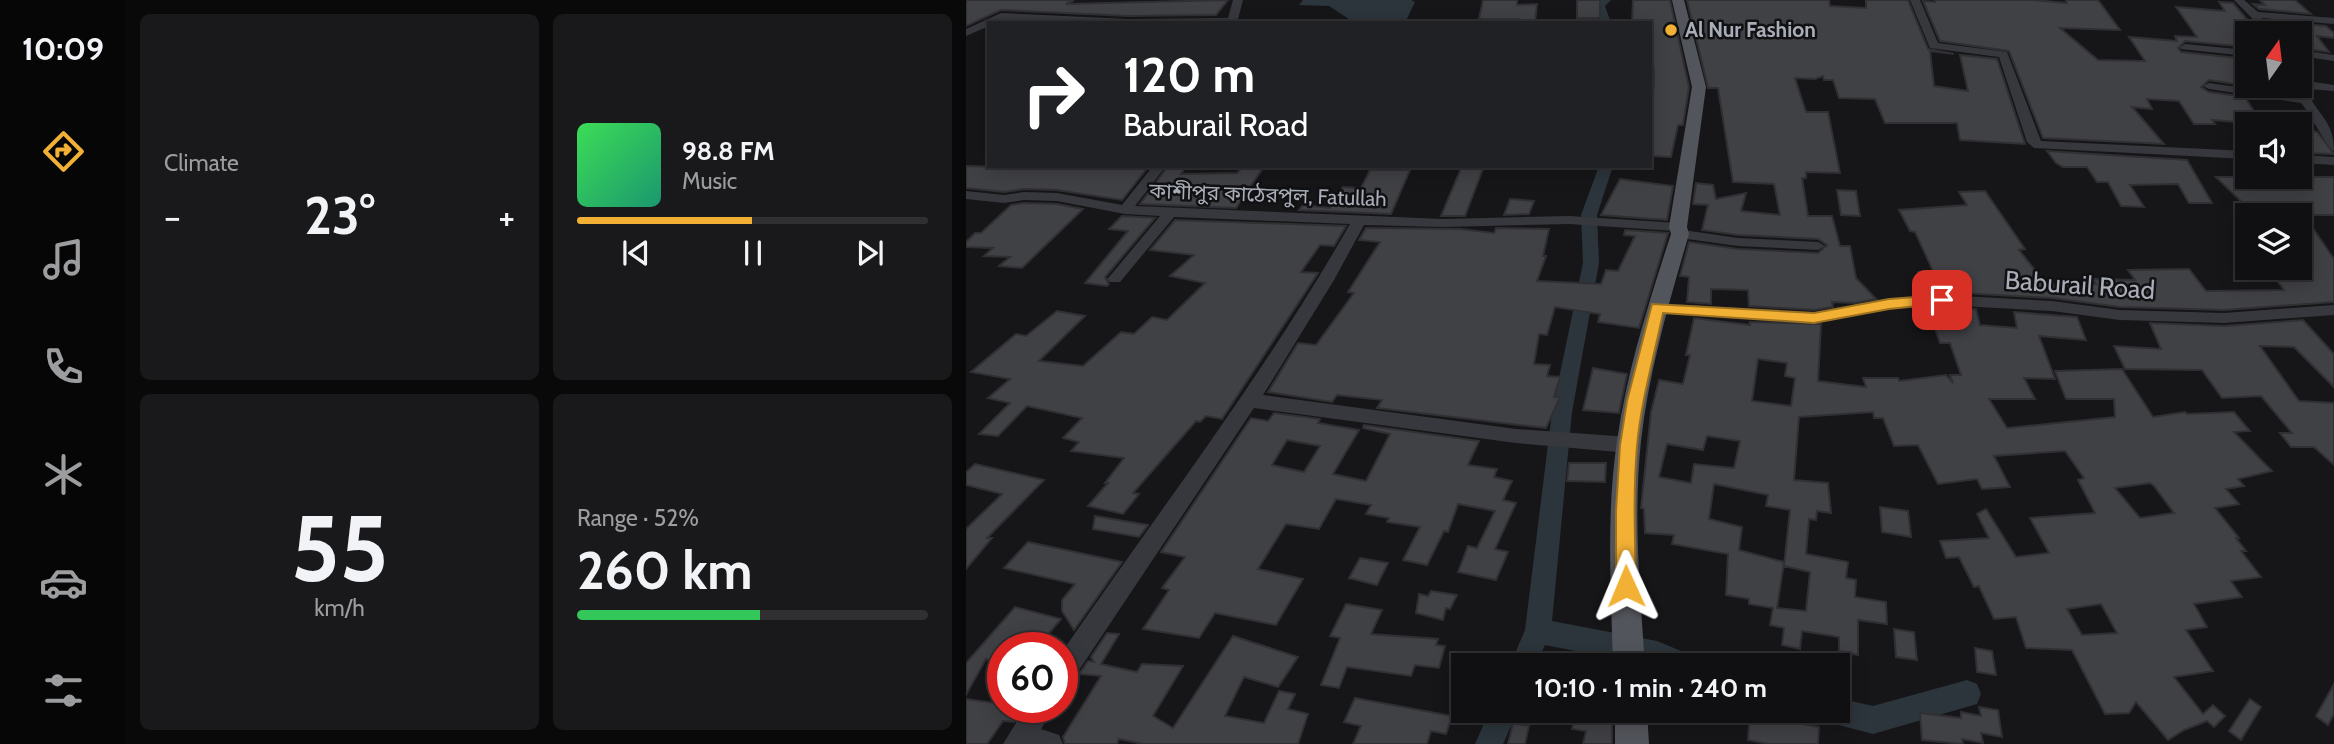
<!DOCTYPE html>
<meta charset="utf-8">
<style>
:root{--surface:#101012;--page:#19191b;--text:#f1f3f6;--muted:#9c9d9f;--line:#303032;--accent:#f2b134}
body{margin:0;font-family:Cabin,"Noto Sans Bengali",sans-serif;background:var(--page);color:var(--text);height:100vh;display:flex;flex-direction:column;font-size:26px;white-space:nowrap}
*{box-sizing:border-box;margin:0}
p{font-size:23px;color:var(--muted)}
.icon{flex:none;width:38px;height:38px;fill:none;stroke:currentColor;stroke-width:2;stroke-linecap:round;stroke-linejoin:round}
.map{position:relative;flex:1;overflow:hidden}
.drawer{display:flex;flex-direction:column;gap:14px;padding:14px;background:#09090a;width:840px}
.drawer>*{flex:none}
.banner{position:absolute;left:21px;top:21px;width:665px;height:147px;border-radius:0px;box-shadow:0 4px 18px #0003,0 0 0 2px var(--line);background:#202124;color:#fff;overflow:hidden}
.needle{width:46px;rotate:14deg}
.tools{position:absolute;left:1269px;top:21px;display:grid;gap:14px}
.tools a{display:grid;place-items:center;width:77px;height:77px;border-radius:0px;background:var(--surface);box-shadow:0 4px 18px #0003,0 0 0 2px var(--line);font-size:35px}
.speed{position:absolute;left:21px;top:632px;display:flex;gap:14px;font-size:35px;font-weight:700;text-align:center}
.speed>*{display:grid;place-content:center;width:91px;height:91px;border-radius:50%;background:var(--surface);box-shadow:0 4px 18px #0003,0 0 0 2px var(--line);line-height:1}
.speed .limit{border:10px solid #d22;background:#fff;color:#111}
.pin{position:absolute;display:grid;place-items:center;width:60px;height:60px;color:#fff;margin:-30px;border-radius:14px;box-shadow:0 4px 10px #0006}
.me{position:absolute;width:77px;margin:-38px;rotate:359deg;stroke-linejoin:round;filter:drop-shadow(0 0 5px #0008)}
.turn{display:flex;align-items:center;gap:24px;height:147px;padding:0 21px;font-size:32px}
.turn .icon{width:91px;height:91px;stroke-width:2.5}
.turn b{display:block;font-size:49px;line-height:60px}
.big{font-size:52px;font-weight:700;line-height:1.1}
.drawer .tile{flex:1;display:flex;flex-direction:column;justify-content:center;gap:10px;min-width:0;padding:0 24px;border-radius:10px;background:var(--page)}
.drawer .dial{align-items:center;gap:0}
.dial b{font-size:91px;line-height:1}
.song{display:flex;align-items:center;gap:21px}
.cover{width:84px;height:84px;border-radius:10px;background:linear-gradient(135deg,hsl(130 70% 55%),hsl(160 70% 35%))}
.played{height:7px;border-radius:4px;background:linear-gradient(90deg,var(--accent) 50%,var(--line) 50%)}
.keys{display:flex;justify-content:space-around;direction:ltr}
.heat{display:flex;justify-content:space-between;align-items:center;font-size:38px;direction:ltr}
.charge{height:10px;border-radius:5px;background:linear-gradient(90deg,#34c759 52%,var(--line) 0)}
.drawer .tiles{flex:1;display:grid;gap:14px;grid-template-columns:repeat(2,1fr)}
.trip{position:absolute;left:485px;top:653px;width:399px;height:70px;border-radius:0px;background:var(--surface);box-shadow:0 4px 18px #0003,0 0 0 2px var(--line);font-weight:700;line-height:70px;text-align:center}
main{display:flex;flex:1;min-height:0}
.tabs{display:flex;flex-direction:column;width:126px;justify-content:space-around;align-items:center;background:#060607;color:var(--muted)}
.tabs .icon{width:49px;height:49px}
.tabs .current{color:var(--accent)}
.tabs b{font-size:32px;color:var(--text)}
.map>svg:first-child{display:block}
.water{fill:#2c353c}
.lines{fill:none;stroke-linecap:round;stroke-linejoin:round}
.canal{fill:#2c353c;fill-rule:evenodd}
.building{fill:#404145;stroke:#303034;stroke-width:2;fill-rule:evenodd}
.minor{fill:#37383d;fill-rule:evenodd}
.major{fill:#53555c;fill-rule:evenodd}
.route{fill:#f2b134;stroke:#9d7322;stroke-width:2}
.poi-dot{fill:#f2b134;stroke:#111113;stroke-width:2.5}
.labels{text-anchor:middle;stroke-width:5;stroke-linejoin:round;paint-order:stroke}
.far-poi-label{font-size:21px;font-weight:bold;fill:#a8adb8;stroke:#111113;text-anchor:start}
.far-street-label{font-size:21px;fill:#a8adb8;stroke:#111113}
.street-label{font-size:26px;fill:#a8adb8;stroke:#111113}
</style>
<main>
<nav class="tabs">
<b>10:09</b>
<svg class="icon current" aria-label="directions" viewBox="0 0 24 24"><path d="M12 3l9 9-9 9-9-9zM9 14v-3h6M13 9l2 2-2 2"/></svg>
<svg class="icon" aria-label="music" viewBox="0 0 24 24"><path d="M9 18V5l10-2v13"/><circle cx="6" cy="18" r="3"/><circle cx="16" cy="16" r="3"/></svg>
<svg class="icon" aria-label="phone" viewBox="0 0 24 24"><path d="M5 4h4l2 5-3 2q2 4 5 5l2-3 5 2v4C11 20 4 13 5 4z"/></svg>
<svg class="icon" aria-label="climate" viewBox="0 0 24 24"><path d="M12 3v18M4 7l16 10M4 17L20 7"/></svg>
<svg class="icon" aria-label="car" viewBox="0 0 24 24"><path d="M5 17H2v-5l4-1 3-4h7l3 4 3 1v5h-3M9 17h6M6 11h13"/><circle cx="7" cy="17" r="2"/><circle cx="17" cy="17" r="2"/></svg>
<svg class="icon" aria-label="filters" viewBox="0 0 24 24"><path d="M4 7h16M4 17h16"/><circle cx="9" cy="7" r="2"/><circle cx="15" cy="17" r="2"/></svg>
</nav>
<section class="drawer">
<div class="tiles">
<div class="tile"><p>Climate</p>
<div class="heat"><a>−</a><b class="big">23°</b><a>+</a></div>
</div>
<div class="tile">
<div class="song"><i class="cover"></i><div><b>98.8 FM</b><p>Music</p></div></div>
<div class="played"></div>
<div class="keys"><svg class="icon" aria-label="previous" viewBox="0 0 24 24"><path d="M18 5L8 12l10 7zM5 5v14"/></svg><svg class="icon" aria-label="pause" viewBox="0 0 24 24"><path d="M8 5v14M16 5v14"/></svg><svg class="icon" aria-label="next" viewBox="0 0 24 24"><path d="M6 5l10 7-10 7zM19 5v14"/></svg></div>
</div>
<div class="tile dial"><b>55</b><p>km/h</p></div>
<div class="tile"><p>Range · 52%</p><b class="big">260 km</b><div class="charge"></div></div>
</div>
</section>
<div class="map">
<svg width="1368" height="744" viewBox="0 0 1368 744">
<rect width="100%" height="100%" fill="#161618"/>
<path class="water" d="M337,0H445L449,2L439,23H389L363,6L333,5Z"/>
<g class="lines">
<path class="canal" d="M634,0H645L639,6L645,23H635L629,6Z
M633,166H647L631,215L633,263L606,412L586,621L691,641L727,656L731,665H682L579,645L570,665H544L559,630L586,412L617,263L615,215Z
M1001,680L1011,684L1015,694L1011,704L907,734L854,720L850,710H872V698L907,706Z
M524,710H552L537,744H509Z"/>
</g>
<path class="building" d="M0,0H108L100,4L262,0L250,15L162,16L35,10L0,26Z
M517,0H551V5L571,4L569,23H553V19H513Z
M611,0H634V18H611Z
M667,0H704L723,87L717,125H712L705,157L684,156V98L687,99L688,76L684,23H666Z
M721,0H863L864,6L900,8V0H942L962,49L988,54L964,51L968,86L1002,91L994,55L1031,59L1059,144L994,140L991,123H919L909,99L873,98L867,80H858L857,76L849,79L829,78L840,112H862L874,173L840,172V178H836L842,216H866L874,246H884L890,278L910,299L890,303L866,302L867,307L848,310L783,306L782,290L745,289V304L721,302L723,277L714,276L723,242L772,249L852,253L861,245L852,239L772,235L736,230L742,205L727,204L730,183L747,185L750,199L780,193L775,211L814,215L808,184L767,182L752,88H742Z
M969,0H1068L1101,3L1100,0H1132L1154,30L1094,28L1132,60L1179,61L1163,37L1211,41L1209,36L1231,37L1210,7L1259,11L1253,2L1267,3L1291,31L1272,29L1281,42V47L1219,41L1212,48L1215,52L1281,59V86L1289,87L1243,80L1235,87L1243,92L1279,97L1296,124L1246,120L1249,124H1228L1213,101L1181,99L1186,109L1166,107L1198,144L1077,138L1043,51L974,41L957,1L969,2Z
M1294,0H1329L1345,14L1293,9L1287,4L1299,5Z
M1301,21L1360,26L1368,33V38L1351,36L1363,52L1334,48V33L1307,32Z
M1334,128L1351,132L1368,154L1334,153Z
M1081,151L1221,160L1246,203H1223L1212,184L1164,185L1178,207L1155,206L1142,182H1131L1121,167H1097L1090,163Z
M0,166L64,168L183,166L156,200L91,190L58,189L38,192L0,188Z
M202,166H220L215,174L271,173L275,169L297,168L270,208L174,204Z
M496,166H518L499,216H475Z
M404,170H444L425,214L333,210L337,205L364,208L377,187L395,188Z
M1250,177H1330L1334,183V177H1368V215H1338L1368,259V302L1258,310L1154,307L1086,298L976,292L957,294L954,285H961L953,272L967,271L949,232L944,231L933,210L1001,205L993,192L1019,191L1059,249L1053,250L1080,284H1130L1127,279L1169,280L1162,270L1223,269L1240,291L1318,290L1302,268H1334V215H1296L1289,207H1281Z
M654,179L707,186L701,220L635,215Z
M871,190L890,191L894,216L875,215Z
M544,199L568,201L563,214L538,215Z
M58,203L91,204L117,209L56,268L33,266L44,257L18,256L27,248L0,247V242L9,233H15L45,205Z
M156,216L189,218L139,277L143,284L141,286L119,283L162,231L143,229Z
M209,220L380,226L368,246L354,245L335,272L352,273L256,419L240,416L234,422L230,421L167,493L173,494L157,514L122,506L142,483H139L158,458L105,451L113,442L97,438L116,418L61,406L32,436L13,434L44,403L22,398L44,379L5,372L50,334L60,336L91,311L119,316L73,361L117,366L155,332L168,334L186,317L201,320L239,283L204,276L228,255L184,250Z
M400,228L494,229L528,233L530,228L583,229L577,256H580L571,281L635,284L640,270L652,271L669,236L658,235L659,230L702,233L673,328L632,322L634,314L589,307L581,335L573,334L568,364L584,365L581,376L594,377L588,397H594L580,428L411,408L416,400L371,395L366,402L302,392L332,343L350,345L388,293L382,292L414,242L393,240Z
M976,308L1010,309L1014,325L1051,328L1048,312L1111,317L1120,340L1073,336L1089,379L1058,378L1069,399H1023L1041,428L1149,417L1148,399H1100L1089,371L1156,369L1187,417L1219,412L1221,414L1268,412L1284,431L1268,432L1306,471L1272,479L1278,486L1260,489L1273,504L1249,508L1273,538H1270L1280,551H1275L1295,577L1265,581L1276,597L1228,604L1241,627L1220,630L1247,671L1208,677L1237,714L1247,705L1259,716L1248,727L1241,721L1218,730L1202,740L1170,702L1163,713L1139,714L1106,650L1060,648L1050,617L1028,619L1013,586L1008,587L993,557L980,558L974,541L1023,538L1011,514L1020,509L1050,557L1083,553L1064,518L1129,513L1112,480L1118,478L1099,451L1028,456L1044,487L1016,489L1011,479L972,484L952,445L928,446L917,418H908L907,412L833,417L828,480L862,483L865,513L851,511L850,520L843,519L840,554L882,562L880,578L890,580L889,597L920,602L921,624L892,620V655L873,651V637L836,631L834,649L816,645L818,628L804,625L807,608L783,604V599L760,595L762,554L706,544L708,535L679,533L678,509L675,508L685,412L693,380L717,384L724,355H720L728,318L784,325V322L855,324L852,381L900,387L897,378H932L933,381L980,375L987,383L984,375H995L984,343H974L962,309ZM792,359L821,363L819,376L829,378L825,406L786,401ZM741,436L774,441L768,468L728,464L725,483L693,477L701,444L737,450ZM1184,483L1188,486L1208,513L1174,518L1149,488ZM748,484L802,495L800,506L824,510L818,566L844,572L840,611L811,608L818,562L773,550L776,527L743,519ZM1135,604L1151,633L1116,635L1101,609Z
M1337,320L1368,354V387L1328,347L1294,346L1333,401L1368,403V465L1348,447H1325L1314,433H1326L1295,396L1256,398L1236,370L1159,369L1148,346L1195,349L1184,323L1258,326Z
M627,368L661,374L653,413L617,410Z
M308,413L354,419L352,423L393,430L367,474L400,481L424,434L397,428L398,425L513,441L502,465L531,469L528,477L546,481L537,500L550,503L529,549L542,552L530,580L492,572L502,546L511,548L529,511L492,504L482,532L478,531L461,565L437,560L454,527L421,522L423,518L400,514L405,505L370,499L353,529L320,524L292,569L337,579L310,625L249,613L233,638L177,629L203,590L196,588L219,557L195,552L285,418L302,421ZM321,440L354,446L338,472L306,465Z
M603,463H640L639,482L601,481Z
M9,464L78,480L21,538H26L0,569V529L36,494L0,485V472Z
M914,507L942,511L945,537L916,532Z
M129,516L182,525L173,537L127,529Z
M62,542L156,562L108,630L96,611V600L109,584L38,568Z
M394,558L422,563L411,585L383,578Z
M465,591L491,595L484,609L480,608L477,620L450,613L453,594L462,596Z
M380,604L416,610L405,634L472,639L470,645L479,646L473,668L449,665L445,676L381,667L373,688L355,685L374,638L364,636Z
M49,607L95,619L71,648H37V664L20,659L0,695V663Z
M928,629L948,632L951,660L930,657Z
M141,633L153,634L135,664L171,672L176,664L217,666L187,716L207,728L267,636L332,657L312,687L278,677L259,716L298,723L313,691L329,694L322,709L342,714L332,744H177L153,739L151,744H99L97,737L135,676L113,674L122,661L128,662L125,657Z
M1009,648L1026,651L1030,675L1011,672Z
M1368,684V714L1362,725L1350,716Z
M389,698L486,716L480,734L465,731L461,744H387L395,726L378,722Z
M0,699L37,704V707H57L48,722L37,721L21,744H0Z
M1284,699L1295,707L1275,740L1263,731Z
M1013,707L1032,710L1036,737L1015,733L1017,743L996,739L997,744L956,740L954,713L995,718V712L1015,716Z
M624,710L646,714V744H617L620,731L606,729L610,711L624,713Z
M784,711L813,716V720L853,727L852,744H802L782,740Z
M547,723L563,726L559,744H542Z"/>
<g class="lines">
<path class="minor" d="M267,0H277L271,23H117L37,19L23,23V26L0,36V29L35,13L162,19L262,18Z
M944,0H954L972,43L1041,52L1075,141L1281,151V159L1068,148L1061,142L1033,57L964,48Z
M1268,0H1278L1292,12L1368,18V24L1296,18L1305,33H1295L1285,17Z
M1219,44L1281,50V56L1215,49L1214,47Z
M1334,50L1368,55V61L1334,56Z
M1334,80L1368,85V91L1341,89C1349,115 1368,118 1368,151C1361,148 1344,113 1335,103L1243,89L1237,86L1243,83L1332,96L1329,86H1334Z
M1334,155L1368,157V165L1334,163Z
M187,166H200L169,206L477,219L603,216L712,223L719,227L717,230L772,238L852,242L859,246L852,250L772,246L714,238L709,237V231L603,224L477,227L398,225L368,280L297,395L550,429L663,437L670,440L673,445L670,450L663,453L550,443L288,408L105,682L96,685V652C194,509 299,374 384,224L208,217L154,282H144L141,279L144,276L194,216L159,214L91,201L58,200L38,203L0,199V191L38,195L58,192L91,193L156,205Z
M976,295L1086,301L1154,310L1258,313L1368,305V315L1258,323L1154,320L1086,311L976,305L923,309L848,323L691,313L683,308L691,303L848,313L923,299Z
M60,707H88L75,729L93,735L97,744H37Z"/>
<path class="major" d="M706,0H718L740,87L721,227L723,234C703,302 683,371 675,441C667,516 674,591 679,665H647C645,590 640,515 651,441C661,370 683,302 705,234L703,227L726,87Z
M649,710H681L683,744H649Z"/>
</g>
<path class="route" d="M976,295L983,300L981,303L923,309L848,323L697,313C688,357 675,401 671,446C667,492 669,539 670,586L667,593L660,596L653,593L650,586V511L654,445L661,401L686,304L848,313L923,299Z"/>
<circle class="poi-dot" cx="705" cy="30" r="7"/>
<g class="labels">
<g class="far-poi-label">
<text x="719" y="37">Al Nur Fashion</text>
</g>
<g class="far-street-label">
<text transform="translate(302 195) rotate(2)" y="7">কাশীপুর কাঠেরপুল, Fatullah</text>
</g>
<g class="street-label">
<text transform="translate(1114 285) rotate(4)" y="9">Baburail Road</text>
</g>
</g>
</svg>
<div class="tools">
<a><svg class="needle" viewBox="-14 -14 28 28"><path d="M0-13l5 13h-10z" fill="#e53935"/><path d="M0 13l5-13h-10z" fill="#9c9d9f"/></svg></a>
<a><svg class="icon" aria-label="sound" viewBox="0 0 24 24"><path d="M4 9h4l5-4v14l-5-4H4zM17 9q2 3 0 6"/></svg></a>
<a><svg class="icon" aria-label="layers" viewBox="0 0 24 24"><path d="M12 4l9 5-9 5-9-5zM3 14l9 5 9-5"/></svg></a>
</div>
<div class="speed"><div class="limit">60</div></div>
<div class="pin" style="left:976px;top:300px;background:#d93025"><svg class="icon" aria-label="arrive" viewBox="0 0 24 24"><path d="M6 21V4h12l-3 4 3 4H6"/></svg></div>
<svg class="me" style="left:660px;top:586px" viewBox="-20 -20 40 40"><path d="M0-17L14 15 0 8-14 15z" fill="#f2b134" stroke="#fff" stroke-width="4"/></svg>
<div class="trip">10:10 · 1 min · 240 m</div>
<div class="banner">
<div class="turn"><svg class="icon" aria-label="right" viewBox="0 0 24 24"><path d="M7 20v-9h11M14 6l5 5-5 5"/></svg><div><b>120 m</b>Baburail Road</div></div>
</div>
</div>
</main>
